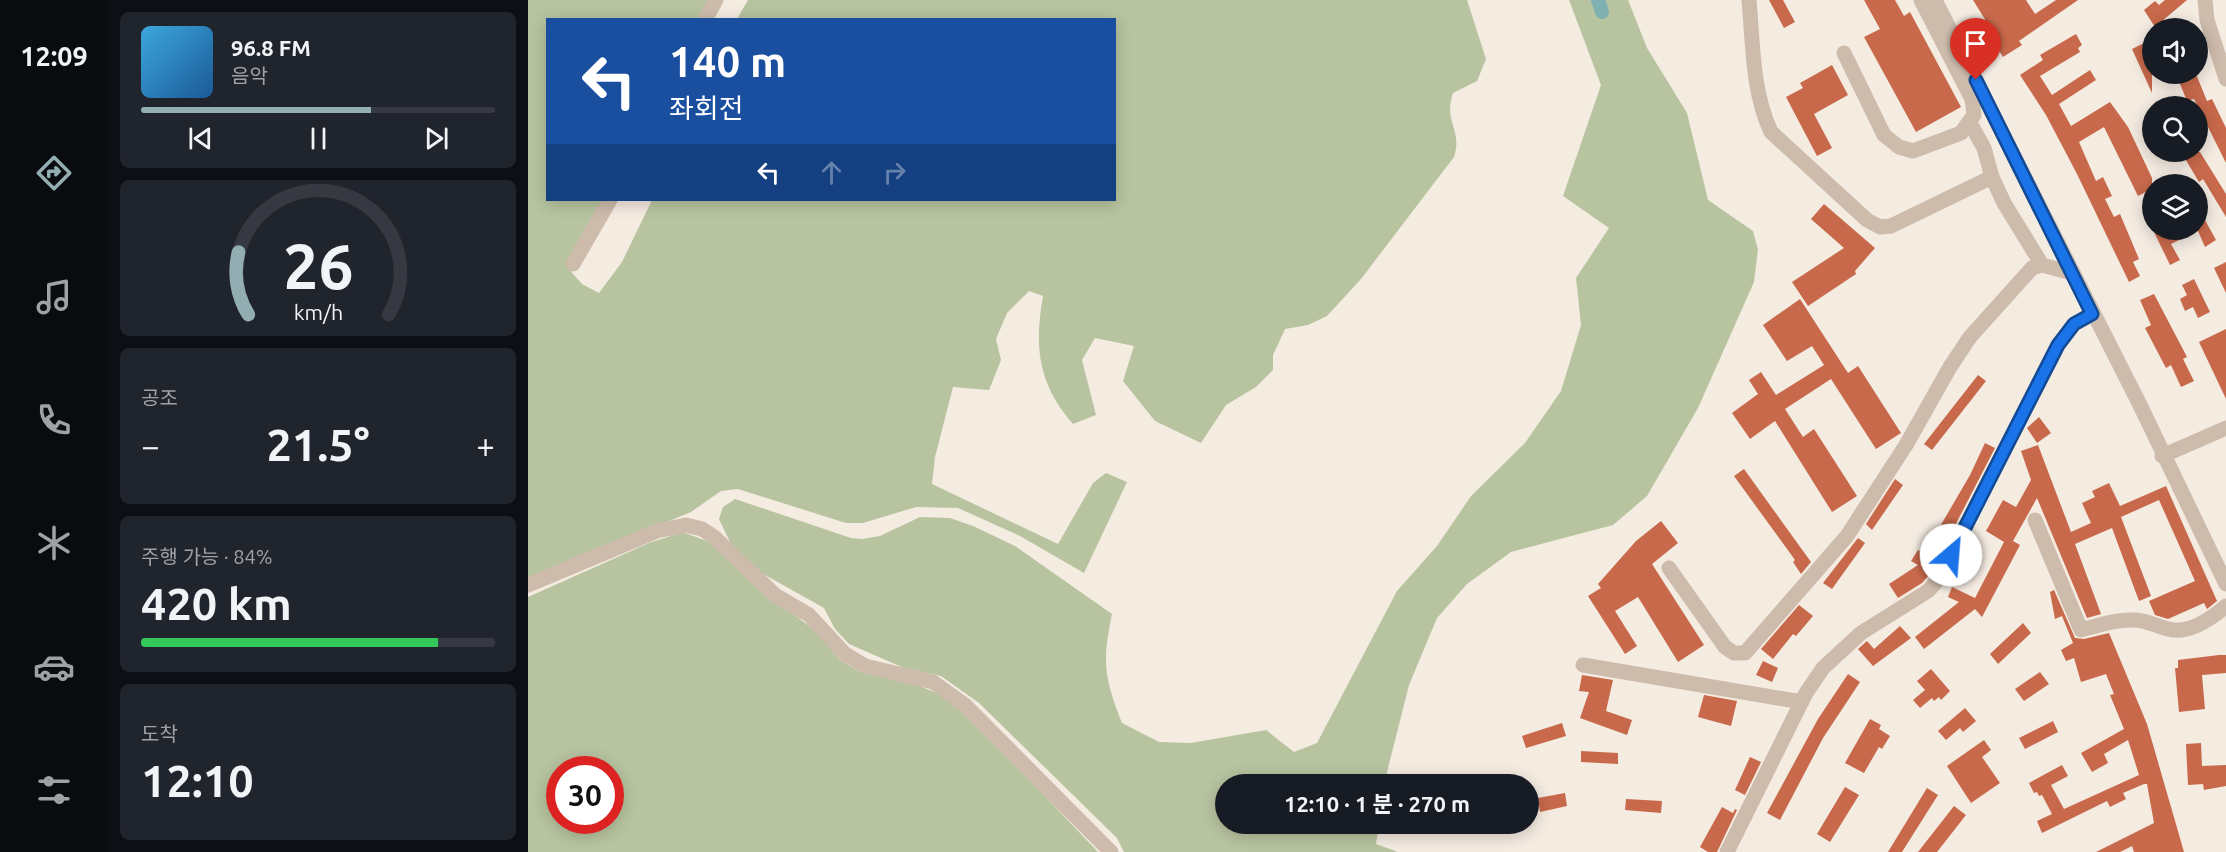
<!DOCTYPE html>
<html lang="ko">
<meta charset="utf-8">
<style>
:root{--surface:#171b24;--page:#20242c;--text:#f1f3f6;--muted:#9ea1a6;--line:#363941;--accent:#92aeb2}
body{margin:0;font-family:Ubuntu,"Noto Sans KR",sans-serif;background:var(--page);color:var(--text);height:100vh;display:flex;flex-direction:column;font-size:22px;white-space:nowrap}
*{box-sizing:border-box;margin:0}
p{font-size:20px;color:var(--muted)}
.icon{flex:none;width:33px;height:33px;fill:none;stroke:currentColor;stroke-width:2;stroke-linecap:round;stroke-linejoin:round}
.map{position:relative;flex:1;overflow:hidden}
.sheet{display:flex;flex-direction:column;gap:12px;padding:12px;background:#0d0f14;width:420px}
.sheet>*{flex:none}
.top-card{position:absolute;left:18px;top:18px;width:570px;height:183px;border-radius:0px;box-shadow:0 3px 15px #0003;background:#1a4fa0;color:#fff;overflow:hidden}
.tools{position:absolute;left:1614px;top:18px;display:grid;gap:12px}
.tools a{display:grid;place-items:center;width:66px;height:66px;border-radius:50%;background:var(--surface);box-shadow:0 3px 15px #0003;font-size:30px}
.speed{position:absolute;left:18px;top:756px;display:flex;gap:12px;font-size:30px;font-weight:700;text-align:center}
.speed>*{display:grid;place-content:center;width:78px;height:78px;border-radius:50%;background:var(--surface);box-shadow:0 3px 15px #0003;line-height:1}
.speed .limit{border:9px solid #d22;background:#fff;color:#111}
.pin{position:absolute;display:grid;place-items:center;width:51px;height:51px;color:#fff;margin:-62px -26px;border-radius:50% 50% 50% 0;rotate:-45deg;box-shadow:0 0 6px #0007}
.pin .icon{rotate:45deg}
.me{position:absolute;width:66px;margin:-33px;rotate:27deg;stroke-linejoin:round;filter:drop-shadow(0 0 4px #0008)}
.turn{display:flex;align-items:center;gap:21px;height:126px;padding:0 24px;font-size:27px}
.turn .icon{width:78px;height:78px;stroke-width:2.5}
.turn b{display:block;font-size:42px;line-height:51px}
.lanes{display:flex;align-items:center;height:57px;padding:0 24px;background:#0003;justify-content:center;gap:30px;direction:ltr}
.lanes .off{opacity:.35}
.big{font-size:45px;font-weight:700;line-height:1.1}
.sheet .widget{flex:1;display:flex;flex-direction:column;justify-content:center;gap:9px;min-width:0;padding:0 21px;border-radius:9px;background:var(--page)}
.sheet .dial{align-items:center;gap:0}
.dial svg{height:156px;overflow:visible;fill:none;stroke:var(--line);stroke-width:7;stroke-linecap:round;text-anchor:middle}
.dial text{fill:var(--text);stroke:none}
.song{display:flex;align-items:center;gap:18px}
.cover{width:72px;height:72px;border-radius:9px;background:linear-gradient(135deg,hsl(200 70% 55%),hsl(210 70% 35%))}
.played{height:6px;border-radius:3px;background:linear-gradient(90deg,var(--accent) 65%,var(--line) 65%)}
.keys{display:flex;justify-content:space-around;direction:ltr}
.heat{display:flex;justify-content:space-between;align-items:center;font-size:33px;direction:ltr}
.charge{height:9px;border-radius:4px;background:linear-gradient(90deg,#34c759 84%,var(--line) 0)}
.trip{position:absolute;left:687px;top:774px;width:324px;height:60px;border-radius:30px;background:var(--surface);box-shadow:0 3px 15px #0003;font-weight:700;line-height:60px;text-align:center}
main{display:flex;flex:1;min-height:0}
.menu{display:flex;flex-direction:column;width:108px;justify-content:space-around;align-items:center;background:#090b0e;color:var(--muted)}
.menu .icon{width:42px;height:42px}
.menu .on{color:var(--accent)}
.menu b{font-size:27px;color:var(--text)}
.map>svg:first-child{display:block}
.green{fill:#b8c4a0;fill-rule:evenodd}
.lines{fill:none;stroke-linecap:round;stroke-linejoin:round}
.canal{stroke:#7fb0b2;stroke-width:14}
.building{fill:#c8694b}
.minor{stroke:#cdbbac;stroke-width:15}
.route-casing{stroke:#114b97;stroke-width:15}
.route{stroke:#1a73e8;stroke-width:10}
</style>
<main>
<nav class="menu">
<b>12:09</b>
<svg class="icon on" aria-label="directions" viewBox="0 0 24 24"><path d="M12 3l9 9-9 9-9-9zM9 14v-3h6M13 9l2 2-2 2"/></svg>
<svg class="icon" aria-label="music" viewBox="0 0 24 24"><path d="M9 18V5l10-2v13"/><circle cx="6" cy="18" r="3"/><circle cx="16" cy="16" r="3"/></svg>
<svg class="icon" aria-label="phone" viewBox="0 0 24 24"><path d="M5 4h4l2 5-3 2q2 4 5 5l2-3 5 2v4C11 20 4 13 5 4z"/></svg>
<svg class="icon" aria-label="climate" viewBox="0 0 24 24"><path d="M12 3v18M4 7l16 10M4 17L20 7"/></svg>
<svg class="icon" aria-label="car" viewBox="0 0 24 24"><path d="M5 17H2v-5l4-1 3-4h7l3 4 3 1v5h-3M9 17h6M6 11h13"/><circle cx="7" cy="17" r="2"/><circle cx="17" cy="17" r="2"/></svg>
<svg class="icon" aria-label="filters" viewBox="0 0 24 24"><path d="M4 7h16M4 17h16"/><circle cx="9" cy="7" r="2"/><circle cx="15" cy="17" r="2"/></svg>
</nav>
<section class="sheet">
<div class="widget">
<div class="song"><i class="cover"></i><div><b>96.8 FM</b><p>음악</p></div></div>
<div class="played"></div>
<div class="keys"><svg class="icon" aria-label="previous" viewBox="0 0 24 24"><path d="M18 5L8 12l10 7zM5 5v14"/></svg><svg class="icon" aria-label="pause" viewBox="0 0 24 24"><path d="M8 5v14M16 5v14"/></svg><svg class="icon" aria-label="next" viewBox="0 0 24 24"><path d="M6 5l10 7-10 7zM19 5v14"/></svg></div>
</div>
<div class="widget dial"><svg viewBox="0 0 100 80">
<path d="M14 69A42 42 0 1 1 86 69"/>
<path d="M14 69A42 42 0 0 1 9 37" stroke="#92aeb2"/>
<text x="50" y="56" font-size="32" font-weight="700">26</text>
<text x="50" y="72" font-size="11">km/h</text>
</svg></div>
<div class="widget"><p>공조</p>
<div class="heat"><a>−</a><b class="big">21.5°</b><a>+</a></div>
</div>
<div class="widget"><p>주행 가능 · 84%</p><b class="big">420 km</b><div class="charge"></div></div>
<div class="widget"><p>도착</p><b class="big">12:10</b></div>
</section>
<div class="map">
<svg width="1698" height="852" viewBox="0 0 1698 852">
<rect width="100%" height="100%" fill="#f4ebe1"/>
<path class="green" d="M0,0H180L172,19L20,20V200H75L39,267L54,284L71,293L94,262L124,200H586V20L209,19L220,0H939L958,59L949,81L925,93C915,123 935,129 926,157L833,279L799,316L780,325L757,329L745,355V370L728,387L698,405L673,443L627,421L595,381L606,346L567,338L554,360L568,415L545,424C510,384 506,347 515,296L501,291L479,313L468,339L473,360L461,390L425,387L407,457L404,484L530,544L565,483L578,473L599,482L556,573L492,536L430,508L388,507L335,523H318L210,489L193,491L163,512L0,579Z
M1041,0H1100L1119,48L1159,113L1180,200L1225,231L1230,250L1226,282L1170,408L1119,496L1085,525L983,552L939,584L909,618L881,685L856,784H698V824H851L848,844L870,852H596L589,838L451,703L413,676L376,668L321,644L307,629L296,608L228,570L202,542L191,519L195,507L207,499L323,538L334,539L352,536L392,517L422,518L445,526L487,546L584,614C574,662 576,677 594,723L631,742L663,743L738,730L766,752L789,743L869,591L909,546L943,496L997,443L1033,391L1053,325L1048,278L1081,228L1035,196L1073,85Z
M155,532L181,542L230,588L288,631L312,660L332,672L389,685L416,696L445,720L570,852H0V597L121,543ZM32,770H82V820H32Z"/>
<g class="lines">
<path class="canal" d="M1070,0L1074,12"/>
</g>
<path class="building" d="M1241,0H1255L1267,22L1256,28Z
M1336,0H1367L1376,16L1382,12L1433,107L1388,132L1336,37L1352,29Z
M1445,0H1498L1507,14L1528,0H1550L1491,41L1494,45L1475,57L1454,23L1458,21Z
M1637,0H1659L1627,27L1616,10L1627,1L1631,5Z
M1548,34L1554,45L1550,48L1552,52L1512,76L1524,95L1562,70L1568,80L1531,104L1543,126L1582,102L1600,127L1624,178V189L1610,196L1576,127L1551,142L1568,181L1575,177L1584,196L1577,199L1586,217L1592,214L1611,259L1605,262L1612,276L1601,282L1549,174L1518,115L1492,75L1515,60L1512,55Z
M1618,42L1624,56V93L1604,49Z
M1304,65L1320,95L1286,114L1304,148L1289,156L1258,97L1275,88L1272,83Z
M1648,74H1668L1679,101L1684,99L1698,128V163L1666,99L1659,101Z
M1653,152H1672L1698,194V217L1675,179L1671,182Z
M1296,204L1347,248L1327,271L1328,274L1280,306L1264,282L1316,248L1283,219Z
M1677,220L1688,240L1677,247L1670,231L1643,244L1652,260L1642,265L1625,230H1670V224Z
M1698,262V293L1686,268Z
M1666,279L1682,312L1670,318L1665,307L1657,311L1652,299L1659,295L1654,285Z
M1626,294L1659,357L1655,359L1666,381L1653,387L1643,365L1638,368L1617,328L1623,325L1612,300Z
M1272,299L1320,373L1330,366L1373,433L1348,449L1303,379L1257,409L1275,437L1286,429L1329,496L1304,512L1247,421L1222,439L1204,413L1230,394L1221,380L1233,372L1248,395L1296,365L1284,346L1259,361L1235,325Z
M1698,329V399L1671,342Z
M1450,375L1458,381L1404,450L1396,444Z
M1511,417L1523,433L1509,443L1499,428Z
M1457,443L1467,448L1402,574L1394,583L1370,598L1361,584L1390,565L1383,561L1390,550L1396,554L1442,475Z
M1510,445L1543,532L1563,523L1554,503L1567,497L1564,491L1581,483L1592,506L1638,486L1689,601L1679,609L1676,603L1640,619L1627,615L1621,601L1667,581L1631,500L1593,517L1623,596L1611,601L1584,528L1547,544L1573,614L1559,618L1509,498L1485,541L1492,545L1454,617L1447,609L1396,649L1387,637L1431,602L1420,597L1424,587L1447,598L1476,542L1458,531L1475,500L1488,507L1503,480L1493,451Z
M1216,469L1283,562L1273,574L1265,562L1267,560L1206,476Z
M1367,479L1375,485L1344,530L1338,524Z
M1133,521L1150,543L1124,564L1176,645L1150,662L1110,597L1087,611L1109,646L1097,654L1060,596L1073,588L1070,584L1108,541Z
M1330,538L1337,543L1304,589L1295,583Z
M1526,590L1547,638L1556,639L1581,633L1619,724L1656,852H1606L1604,846L1592,852H1568L1626,823L1619,784H1616L1595,793L1598,799L1582,807L1579,801L1514,833L1509,821L1524,814L1514,795L1511,796L1509,792L1506,793L1501,783L1534,765L1540,776L1523,785L1536,809L1611,775L1600,740L1576,754L1580,763L1564,772L1553,753L1596,729L1582,695L1586,694L1578,674L1553,682L1546,658L1538,661L1533,650L1545,643L1534,616L1527,619L1522,592Z
M1271,605L1285,616L1268,636L1265,634L1245,659L1233,649Z
M1495,623L1503,633L1470,664L1462,654Z
M1372,626L1383,638L1345,666L1330,649L1339,641L1346,649Z
M1691,655H1698V673L1674,675L1677,709L1651,712L1647,668H1650V660Z
M1235,661L1250,668L1244,682L1228,675Z
M1403,669L1422,691L1413,700L1411,697L1406,701L1404,698L1392,708L1385,700L1397,690L1389,681Z
M1512,672L1521,684L1496,701L1487,689Z
M1320,674L1332,682L1295,738L1252,820L1239,813L1290,719Z
M1054,675L1085,680L1078,711L1104,720L1099,735L1052,718L1061,692L1051,691Z
M1176,695L1209,701L1203,726L1170,717Z
M1437,708L1448,721L1435,732L1432,728L1418,740L1410,731Z
M1342,719L1353,725L1351,729L1362,736L1354,749L1351,747L1336,773L1317,763Z
M1525,721L1530,732L1497,749L1491,738Z
M1034,723L1038,736L998,748L994,736Z
M1456,740L1463,750L1454,757L1472,783L1443,803L1419,766Z
M1673,743L1674,766L1698,765V786L1676,790L1675,784L1660,785L1658,744Z
M1053,751L1090,753V764L1053,762Z
M1222,757L1233,762L1217,795L1207,790Z
M1317,787L1331,795L1302,842L1289,834Z
M1399,788L1410,795L1374,852H1360Z
M1037,793L1039,806L1012,812L1010,798Z
M1098,799L1134,801L1133,813L1097,810Z
M1426,806L1438,815L1409,852H1390Z
M1194,807L1205,813L1207,809L1209,810L1189,852H1180L1172,847Z"/>
<g class="lines">
<path class="minor" d="M1221,0C1225,44 1224,91 1243,132L1339,220L1352,227L1363,226L1464,177
M1407,0L1612,405L1698,584
M1677,0L1679,20L1698,79
M177,20L188,0
M1316,53L1356,135L1371,147L1385,151L1433,133L1446,115L1444,99L1393,0
M1442,123L1456,148L1464,177L1476,203L1514,265
M45,264L82,200
M1634,456L1698,428
M1507,520L1553,630C1571,625 1589,619 1608,620C1619,621 1629,626 1640,629C1661,635 1683,619 1698,606
M1141,568L1197,647L1206,653H1217L1319,536L1378,445L1422,367L1442,337L1504,268L1514,265L1544,273
M0,585L129,531L158,525L174,529L186,537L247,595L281,615L317,654L337,666L405,682L437,705L583,852
M1055,665L1274,702
M1199,852L1278,693L1295,668L1333,633L1400,591L1410,580L1530,345L1546,324L1564,314"/>
</g>
<g class="lines">
<defs>
<path id="route" d="M1423,555L1530,345L1546,324L1564,314L1448,80"/>
</defs>
<use href="#route" class="route-casing"/>
<use href="#route" class="route"/>
</g>
</svg>
<div class="tools">
<a><svg class="icon" aria-label="sound" viewBox="0 0 24 24"><path d="M4 9h4l5-4v14l-5-4H4zM17 9q2 3 0 6"/></svg></a>
<a><svg class="icon" aria-label="search" viewBox="0 0 24 24"><circle cx="10" cy="10" r="6"/><path d="M15 15l6 6"/></svg></a>
<a><svg class="icon" aria-label="layers" viewBox="0 0 24 24"><path d="M12 4l9 5-9 5-9-5zM3 14l9 5 9-5"/></svg></a>
</div>
<div class="speed"><div class="limit">30</div></div>
<div class="pin" style="left:1448px;top:80px;background:#d93025"><svg class="icon" aria-label="arrive" viewBox="0 0 24 24"><path d="M6 21V4h12l-3 4 3 4H6"/></svg></div>
<svg class="me" style="left:1423px;top:555px" viewBox="-20 -20 40 40"><circle r="19" fill="#fff"/><path d="M0-13L10 11 0 6-10 11z" fill="#1a73e8"/></svg>
<div class="trip">12:10 · 1 분 · 270 m</div>
<div class="top-card">
<div class="turn"><svg class="icon" aria-label="left" viewBox="0 0 24 24"><path d="M17 20v-9H6M10 6l-5 5 5 5"/></svg><div><b>140 m</b>좌회전</div></div>
<div class="lanes"><svg class="icon" aria-label="left" viewBox="0 0 24 24"><path d="M17 20v-9H6M10 6l-5 5 5 5"/></svg><svg class="icon off" aria-label="ahead" viewBox="0 0 24 24"><path d="M12 20V5M6 11l6-6 6 6"/></svg><svg class="icon off" aria-label="right" viewBox="0 0 24 24"><path d="M7 20v-9h11M14 6l5 5-5 5"/></svg></div>
</div>
</div>
</main>
